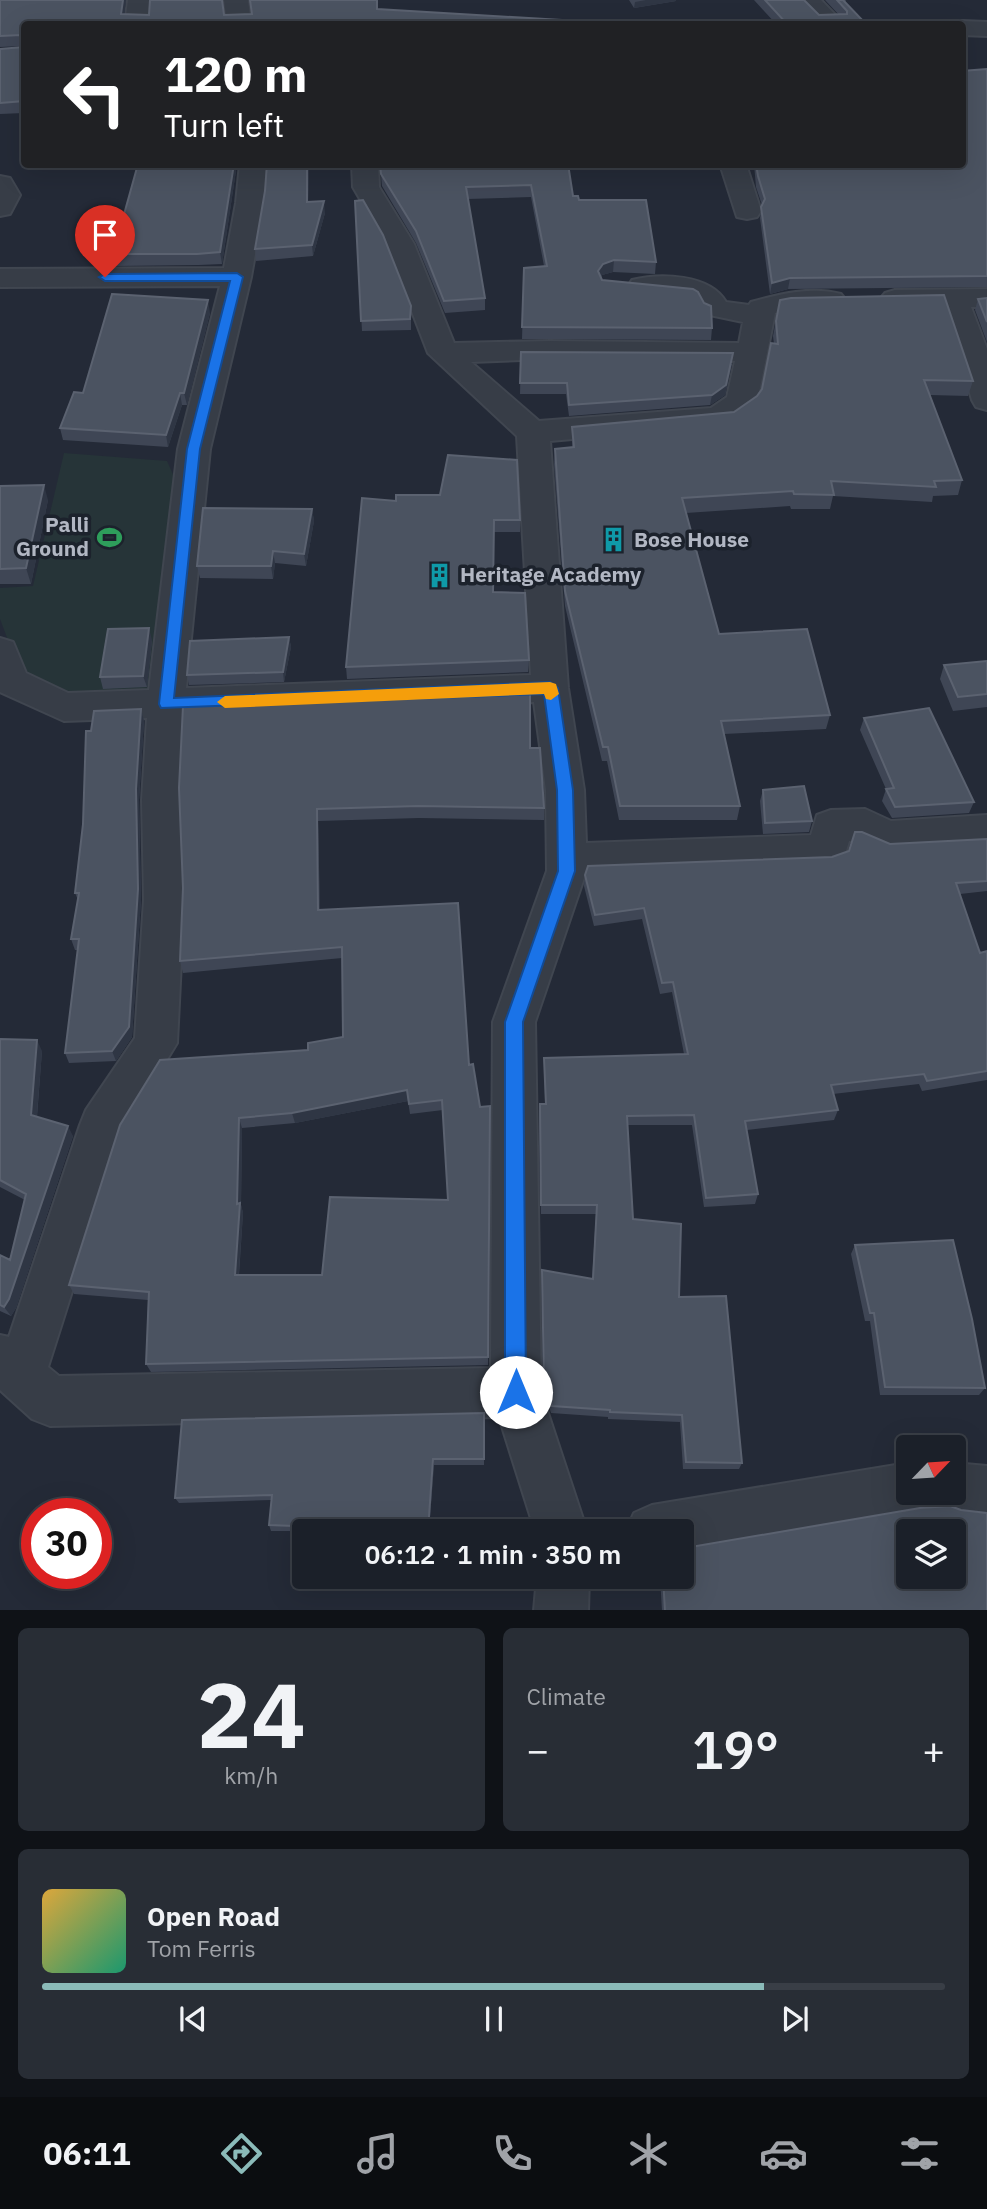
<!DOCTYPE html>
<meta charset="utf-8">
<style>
:root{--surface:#1b2029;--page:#282d35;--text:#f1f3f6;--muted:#a0a3a8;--line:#393e46;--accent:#8bbbb9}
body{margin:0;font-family:"IBM Plex Sans",sans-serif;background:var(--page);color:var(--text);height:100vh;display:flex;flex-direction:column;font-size:26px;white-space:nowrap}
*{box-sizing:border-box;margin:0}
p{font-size:23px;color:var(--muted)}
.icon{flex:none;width:38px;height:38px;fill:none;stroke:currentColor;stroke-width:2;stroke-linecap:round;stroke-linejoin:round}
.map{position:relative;height:1610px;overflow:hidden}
.panel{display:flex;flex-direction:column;gap:18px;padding:18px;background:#0f1217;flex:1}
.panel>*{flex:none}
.guide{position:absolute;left:21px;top:21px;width:945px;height:147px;border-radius:7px;box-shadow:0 7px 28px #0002,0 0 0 2px var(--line);background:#202124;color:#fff;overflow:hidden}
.needle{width:46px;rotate:65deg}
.fabs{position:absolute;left:896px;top:1435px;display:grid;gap:14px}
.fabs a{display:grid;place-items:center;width:70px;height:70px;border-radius:7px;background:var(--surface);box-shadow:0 7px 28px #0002,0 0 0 2px var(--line);font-size:35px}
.speed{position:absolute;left:21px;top:1498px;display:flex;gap:14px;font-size:35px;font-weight:700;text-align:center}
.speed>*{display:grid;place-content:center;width:91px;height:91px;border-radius:50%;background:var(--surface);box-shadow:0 7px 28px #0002,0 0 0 2px var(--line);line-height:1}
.speed .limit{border:10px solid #d22;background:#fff;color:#111}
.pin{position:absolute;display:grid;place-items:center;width:60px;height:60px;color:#fff;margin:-72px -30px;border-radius:50% 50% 50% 0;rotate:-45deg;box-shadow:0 0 7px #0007}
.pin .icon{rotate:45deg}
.me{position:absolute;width:77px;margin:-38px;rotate:0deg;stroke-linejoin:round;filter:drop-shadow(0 0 5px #0008)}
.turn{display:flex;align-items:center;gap:24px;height:147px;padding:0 28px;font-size:32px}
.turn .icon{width:91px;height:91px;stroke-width:2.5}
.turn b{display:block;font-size:49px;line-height:60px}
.big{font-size:52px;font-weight:600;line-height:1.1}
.panel .card{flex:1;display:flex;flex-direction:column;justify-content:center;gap:10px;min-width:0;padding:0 24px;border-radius:10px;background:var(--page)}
.panel .dial{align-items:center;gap:0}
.dial b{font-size:91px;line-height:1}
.song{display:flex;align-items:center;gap:21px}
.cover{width:84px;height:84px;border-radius:10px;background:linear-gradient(135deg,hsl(40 70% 55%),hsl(160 70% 35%))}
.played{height:7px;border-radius:4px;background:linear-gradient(90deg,var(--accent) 80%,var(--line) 80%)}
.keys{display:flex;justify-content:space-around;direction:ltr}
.heat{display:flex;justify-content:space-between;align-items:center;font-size:38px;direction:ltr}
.panel .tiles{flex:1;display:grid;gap:18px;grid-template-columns:1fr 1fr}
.card:last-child{grid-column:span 2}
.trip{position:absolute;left:292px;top:1519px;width:402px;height:70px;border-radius:7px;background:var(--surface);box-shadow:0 7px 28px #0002,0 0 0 2px var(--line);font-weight:600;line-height:70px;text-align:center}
.menu{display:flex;height:112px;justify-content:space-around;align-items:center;background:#0b0d10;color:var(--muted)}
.menu .icon{width:49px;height:49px}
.menu .on{color:var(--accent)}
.menu b{font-size:32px;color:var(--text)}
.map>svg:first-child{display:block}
.green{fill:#263438}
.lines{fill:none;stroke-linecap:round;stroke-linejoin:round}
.minor-casing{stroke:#404650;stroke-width:4}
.minor{fill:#373d47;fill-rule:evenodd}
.wall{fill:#3f4655;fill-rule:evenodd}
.shaded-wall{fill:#2f3644}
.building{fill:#4b5361;stroke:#5b6270;stroke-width:2;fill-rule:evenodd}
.route{fill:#1a73e8;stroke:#114b97;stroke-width:2}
.slow{fill:#f59e0b}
.labels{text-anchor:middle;stroke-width:7;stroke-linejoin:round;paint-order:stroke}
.poi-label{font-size:21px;font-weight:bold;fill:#b2b7c3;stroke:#1c222c;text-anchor:start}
</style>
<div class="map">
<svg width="987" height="1611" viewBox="0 0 987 1611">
<rect width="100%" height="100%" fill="#242a37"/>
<path class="green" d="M64,453L167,461L179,488L154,698L71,700L20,672L0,619V588L33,586Z"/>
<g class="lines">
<defs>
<path id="minor" d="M128,0H152L149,24H125Z
M224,0H248L251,24H227Z
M795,0H821L843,23L819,24Z
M962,21L987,22V36L962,35V24H952Z
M240,164H266L264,203L251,277L210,449L186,688L531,675L517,436L428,353L386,244L353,187L352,164H378L379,187L414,244L454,343L550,341L739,343L743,322L705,314C684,284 663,300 632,292L628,286L632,280C660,273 710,274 726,302L749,305L751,302C780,294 811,286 841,294L846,300L841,306C819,312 797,308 775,313L757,402L753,409L730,425L550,441L568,688L584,790L586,843L811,835L817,815L831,810L865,809L891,821L987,815V847L886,853L859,841H849L843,861L829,866L585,875L535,1022L541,1392L587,1531H535L499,1417L50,1426L32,1419L0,1390V1335L9,1337L80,1125L86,1110L135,1038L144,900L142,800L147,718L64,721L0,692V638L13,642L26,673L68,693L149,690L178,449L220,286L0,287V269L224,268L236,203ZM550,359L735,361L727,397L711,408L539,421L471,362ZM534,702L546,790L547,871L493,1022L491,1368L59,1376L48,1367L122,1134L177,1043L184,900L180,800L184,716Z
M720,164H746L761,211L757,217L747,219L737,217Z
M0,176L10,178L20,195L10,214L0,216Z
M987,289V307H971L987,349V410L976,407L972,400L950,325L942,307L895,308L885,305L880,299L885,293L895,290Z
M908,1463V1493H954V1463L987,1466V1518L954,1515L936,1507L931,1495L926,1507L908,1515L682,1552V1531H626L634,1513L652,1505Z
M537,1577H589L588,1611H534Z"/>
</defs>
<use href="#minor" class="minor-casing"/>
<use href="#minor" class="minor"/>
</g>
<path class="wall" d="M0,0H126L124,14L224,15L252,14L250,0H378V9L629,24H24V113L0,114V49L23,47V46L0,47Z
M629,0H676V1L634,8Z
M754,0H804L819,15H839L825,0H846L845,3L866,24H776Z
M987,69V287L788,289L770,294L760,218L762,205L756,187L754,164H962Z
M237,164L222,264L199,265L115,266L113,254Z
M267,164H309L308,202L325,213L313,256L256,261L255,249L265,191Z
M380,164H568L573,196L579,200L656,262L655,274L613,272L602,275L601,278L602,280L712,328L711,340L522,339L524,268L544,266L531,197L468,199L485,298V310L445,313L416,243L382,186Z
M355,201L411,306V330L362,331Z
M987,298V342L975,310L978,299Z
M780,300L973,381L968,396L930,395L962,480L958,495L933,496L932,502L833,496L830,509H791L790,506L686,513L719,634L830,715L826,729L724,734L740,806L737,820H619L607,761H602L565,606L554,464L555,449L572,447V427L734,412L757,396L762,389L774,344L773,336Z
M210,313L187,405H182L168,447L63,440L60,428L83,393Z
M521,352L732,364L725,395L710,405L569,416L566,394H520Z
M0,486L48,500L31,584H0Z
M396,501L520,520V532H494L493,592L529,660L528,672L347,679L346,667Z
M312,509L314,521L306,566L275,563L273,579L200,578L197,566Z
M289,637L291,647L284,682L189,685L187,675Z
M152,640L147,687L103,689L100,677Z
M987,661V707L953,711L940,679L944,665Z
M141,709L144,721L139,800L141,900L132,1037L116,1061L69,1063L65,1053L78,950H75L71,939L78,900L75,893L83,824L91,731Z
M864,718L974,802L969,813L892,818L882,801L886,789L860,730Z
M530,748L544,808V820L419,818L318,821L320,910L469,1065L480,1107L490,1106L488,1365L151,1372L146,1364L148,1300L74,1294L69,1285L308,1050L343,1037L342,958L183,973L180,961L183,888L179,788ZM408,1101L410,1114L443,1110L448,1200L322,1275H239L243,1213L241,1205L242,1128L295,1123Z
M763,790L812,821L809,832L763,834L760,801Z
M987,839V891L960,894L980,953L987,951V1080L922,1091L919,1084L833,1094L838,1110L834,1120L747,1130L758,1194L755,1204L704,1207L692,1125H627L633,1219L679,1297L742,1463L739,1469H683L680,1422L608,1419V1417L551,1413L544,1392L542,1270L592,1279L596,1214H541L539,1114L540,1104H545L544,1058L684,1054L672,992L660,994L642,919L594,926L584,886L585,875L832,857L890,844Z
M0,1039L42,1051L37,1117L73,1136L16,1308L11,1316L0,1311V1255L10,1260L25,1200L0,1187Z
M855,1245L985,1388L979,1395H880L870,1321H865L851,1254Z
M484,1413V1465H434L429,1531H271L269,1525L271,1500L179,1503L175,1498Z
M961,1510L987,1611H662L660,1577H682L685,1548Z
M336,1577H368V1581Z"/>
<path class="shaded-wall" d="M123,0H126L123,24L121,14Z
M646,0H676V1L634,8L635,2Z
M234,164H237L222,264L220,252Z
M307,164H309L308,214L307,202Z
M324,201L325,213L313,256L312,245Z
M614,260L613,272L602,275L597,283L598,271L603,264Z
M790,278L788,289L770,294L772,283Z
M208,300L210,313L187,405L184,393Z
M733,353L725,395L710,405L712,395Z
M180,393L182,405L168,447L166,435Z
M44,485L48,500L31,584L26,568Z
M312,509L314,521L306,566L304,554Z
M273,551L275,563L273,579L271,566Z
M149,628L152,640L147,687L143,676Z
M289,637L291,647L284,682L283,672Z
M141,709L144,721L139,800L141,900L132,1037L116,1061L112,1051L136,789Z
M317,809L318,821L320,922L318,910Z
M37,1040L42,1051L36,1126L31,1115Z
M407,1090L408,1101L295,1123L292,1113Z
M239,1118L242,1128L241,1205L243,1213L238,1284L235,1275Z
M68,1126L73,1136L16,1308L11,1316L4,1307Z
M433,1459L434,1465L429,1531H428Z"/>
<path class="building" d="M0,0H123L121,14L149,15L150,0H222L224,15L252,14L250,0H377V9L629,24H353V21L274,24H24V101L0,103V49L23,47L24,38L21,35L0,36Z
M765,0H804L819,15L847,14V11L837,0H843L866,24H787Z
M987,69V276L790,278L772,283L761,207L765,199L758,176L756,164H962V71Z
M138,164H234L220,252L197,254H113Z
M267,164H307V202L324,201L312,245L255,249L265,191Z
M380,164H568L573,196H578L579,200H646L656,262L614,260L603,264L598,271L602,280L693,289L698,292L704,303L711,306L712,328L522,327L524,268L547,266L531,185L466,187L485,298L444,301L416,231L381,174Z
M363,200L383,235L411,306L410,319L361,321L355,201Z
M112,294L208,300L184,393H180L166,435L60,428L74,392L83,393Z
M944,295L973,381L924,380L962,480L934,481L936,487L831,481L834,495L794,494L793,491L682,498L719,634L807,629L830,715L721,721L740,806H620L608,747H603L565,591L555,449L574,447L572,427L734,412L757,396L762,389L771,343L778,344L776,321L780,300L791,298Z
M987,298V322L978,299Z
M521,352L733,353L726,385L712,395L569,405L567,383H520Z
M448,455L517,460L520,520H494L493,592L525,593L529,660L346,667L362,498L396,501V495H440Z
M44,485L26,568L0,569V486Z
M203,508L312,509L304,554L273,551L271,566H197Z
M149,628L143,676L100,677L108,629Z
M289,637L283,672L187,675L190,641Z
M987,661V694L958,697L944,665Z
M530,692V748H540L544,808L418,806L317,809L318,910L458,903L469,1065L473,1064L480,1107L490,1106L488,1357L146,1364L149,1292L69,1285L120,1125L160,1060L308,1050V1043L343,1037L342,947L180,961L183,888L179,788L183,706ZM407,1090L409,1104L442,1100L448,1200L330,1197L322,1275H235L240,1203L237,1204L239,1118L292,1113Z
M929,708L974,802L895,807L886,789L894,788L864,718Z
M141,709L136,789L138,889L129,1027L112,1051L65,1053L79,939H71L79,893H75L83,824L86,731H91L94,711Z
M804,786L812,821L765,823L763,790Z
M855,832H862L890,844L987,839V881L956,883L980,953L987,951V1071L927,1081L924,1074L831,1085L838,1110L745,1121L758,1194L706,1198L694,1115L627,1116L633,1219L681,1224L679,1297L726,1296L742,1463L686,1462L682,1415L610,1412V1410L552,1406L544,1384L542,1270L593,1279L597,1205H541L540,1104H546L544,1058L688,1054L673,982L662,983L644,908L595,915L585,875L588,866L832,857L849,851Z
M0,1039L37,1040L31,1115L68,1126L9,1299L4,1307L0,1305V1255L10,1260L26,1194L0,1180Z
M953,1240L972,1319L985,1388L885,1387L874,1313H870L855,1245Z
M484,1413V1459H433L428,1531H320V1527L269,1525L272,1495L175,1498L182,1420Z
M950,1506L961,1510L987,1513V1611H665L663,1577H682V1545L685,1548L920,1508ZM908,1531H954V1577H908Z
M660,1530H682V1531H660Z"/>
<path class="route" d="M237,273L243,277L200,449L174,698L550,682L558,688L573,790L575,871L523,1022L526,1392L523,1400L516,1403L508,1400L505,1392V1022L558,871L557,790L544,694L161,708L159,704L187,449L230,281H105L99,277L105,274Z"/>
<path class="slow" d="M550,682L556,684L559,694L551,700L546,699L544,694L225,708L217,702L225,696Z"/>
<defs>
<symbol id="stadium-bare" viewBox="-9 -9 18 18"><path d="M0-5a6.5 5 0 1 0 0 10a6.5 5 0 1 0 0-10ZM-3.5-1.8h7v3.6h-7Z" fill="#2e9e5b" stroke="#1c222c" stroke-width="2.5" paint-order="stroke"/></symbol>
<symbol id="building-bare" viewBox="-9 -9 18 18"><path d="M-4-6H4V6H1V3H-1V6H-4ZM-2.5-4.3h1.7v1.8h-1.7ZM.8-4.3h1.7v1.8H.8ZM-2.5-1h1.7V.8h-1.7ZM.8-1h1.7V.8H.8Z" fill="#0f9aa8" stroke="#1c222c" stroke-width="2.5" paint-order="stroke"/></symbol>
</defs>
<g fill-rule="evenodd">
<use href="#stadium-bare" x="92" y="520" width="35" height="35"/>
<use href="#building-bare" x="596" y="522" width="35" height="35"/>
<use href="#building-bare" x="422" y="558" width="35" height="35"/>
</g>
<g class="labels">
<g class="poi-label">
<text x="89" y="532" text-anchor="end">Palli<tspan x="89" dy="24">Ground</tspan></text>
<text x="634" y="547">Bose House</text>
<text x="460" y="582">Heritage Academy</text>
</g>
</g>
</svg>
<div class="fabs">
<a><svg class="needle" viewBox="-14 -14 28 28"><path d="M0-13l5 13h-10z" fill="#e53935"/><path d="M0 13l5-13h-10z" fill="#a0a3a8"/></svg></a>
<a><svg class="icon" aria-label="layers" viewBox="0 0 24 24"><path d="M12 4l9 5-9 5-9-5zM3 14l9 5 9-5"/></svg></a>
</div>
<div class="speed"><div class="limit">30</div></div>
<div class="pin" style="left:105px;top:277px;background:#d93025"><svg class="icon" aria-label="arrive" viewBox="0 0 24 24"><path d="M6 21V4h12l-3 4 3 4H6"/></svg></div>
<svg class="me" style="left:516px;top:1392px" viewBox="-20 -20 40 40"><circle r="19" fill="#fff"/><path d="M0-13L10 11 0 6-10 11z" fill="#1a73e8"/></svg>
<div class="trip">06:12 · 1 min · 350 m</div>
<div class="guide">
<div class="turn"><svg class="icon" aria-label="left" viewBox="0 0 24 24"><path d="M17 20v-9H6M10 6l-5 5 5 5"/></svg><div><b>120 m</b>Turn left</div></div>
</div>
</div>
<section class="panel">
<div class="tiles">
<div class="card dial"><b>24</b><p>km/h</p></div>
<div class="card"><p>Climate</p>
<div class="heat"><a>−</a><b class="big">19°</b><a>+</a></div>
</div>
<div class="card">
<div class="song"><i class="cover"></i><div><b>Open Road</b><p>Tom Ferris</p></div></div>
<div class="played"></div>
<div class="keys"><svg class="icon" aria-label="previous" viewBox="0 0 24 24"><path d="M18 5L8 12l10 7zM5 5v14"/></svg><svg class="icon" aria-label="pause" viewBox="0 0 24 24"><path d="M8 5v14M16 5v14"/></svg><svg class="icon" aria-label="next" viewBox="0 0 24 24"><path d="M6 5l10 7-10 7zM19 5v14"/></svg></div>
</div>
</div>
</section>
<nav class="menu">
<b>06:11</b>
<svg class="icon on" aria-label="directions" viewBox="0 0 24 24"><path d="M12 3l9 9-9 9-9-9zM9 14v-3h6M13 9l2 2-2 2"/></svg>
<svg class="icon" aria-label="music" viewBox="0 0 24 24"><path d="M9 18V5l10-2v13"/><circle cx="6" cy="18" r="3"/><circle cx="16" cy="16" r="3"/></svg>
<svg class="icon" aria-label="phone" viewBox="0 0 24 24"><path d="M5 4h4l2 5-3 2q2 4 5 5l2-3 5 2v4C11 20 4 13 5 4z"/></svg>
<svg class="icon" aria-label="climate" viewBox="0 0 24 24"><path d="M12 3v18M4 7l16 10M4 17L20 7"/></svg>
<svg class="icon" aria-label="car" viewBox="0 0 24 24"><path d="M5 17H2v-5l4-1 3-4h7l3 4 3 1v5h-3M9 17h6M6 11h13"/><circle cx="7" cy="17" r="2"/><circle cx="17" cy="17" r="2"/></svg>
<svg class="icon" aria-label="filters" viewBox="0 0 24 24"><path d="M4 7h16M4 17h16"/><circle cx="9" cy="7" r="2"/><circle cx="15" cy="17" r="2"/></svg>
</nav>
